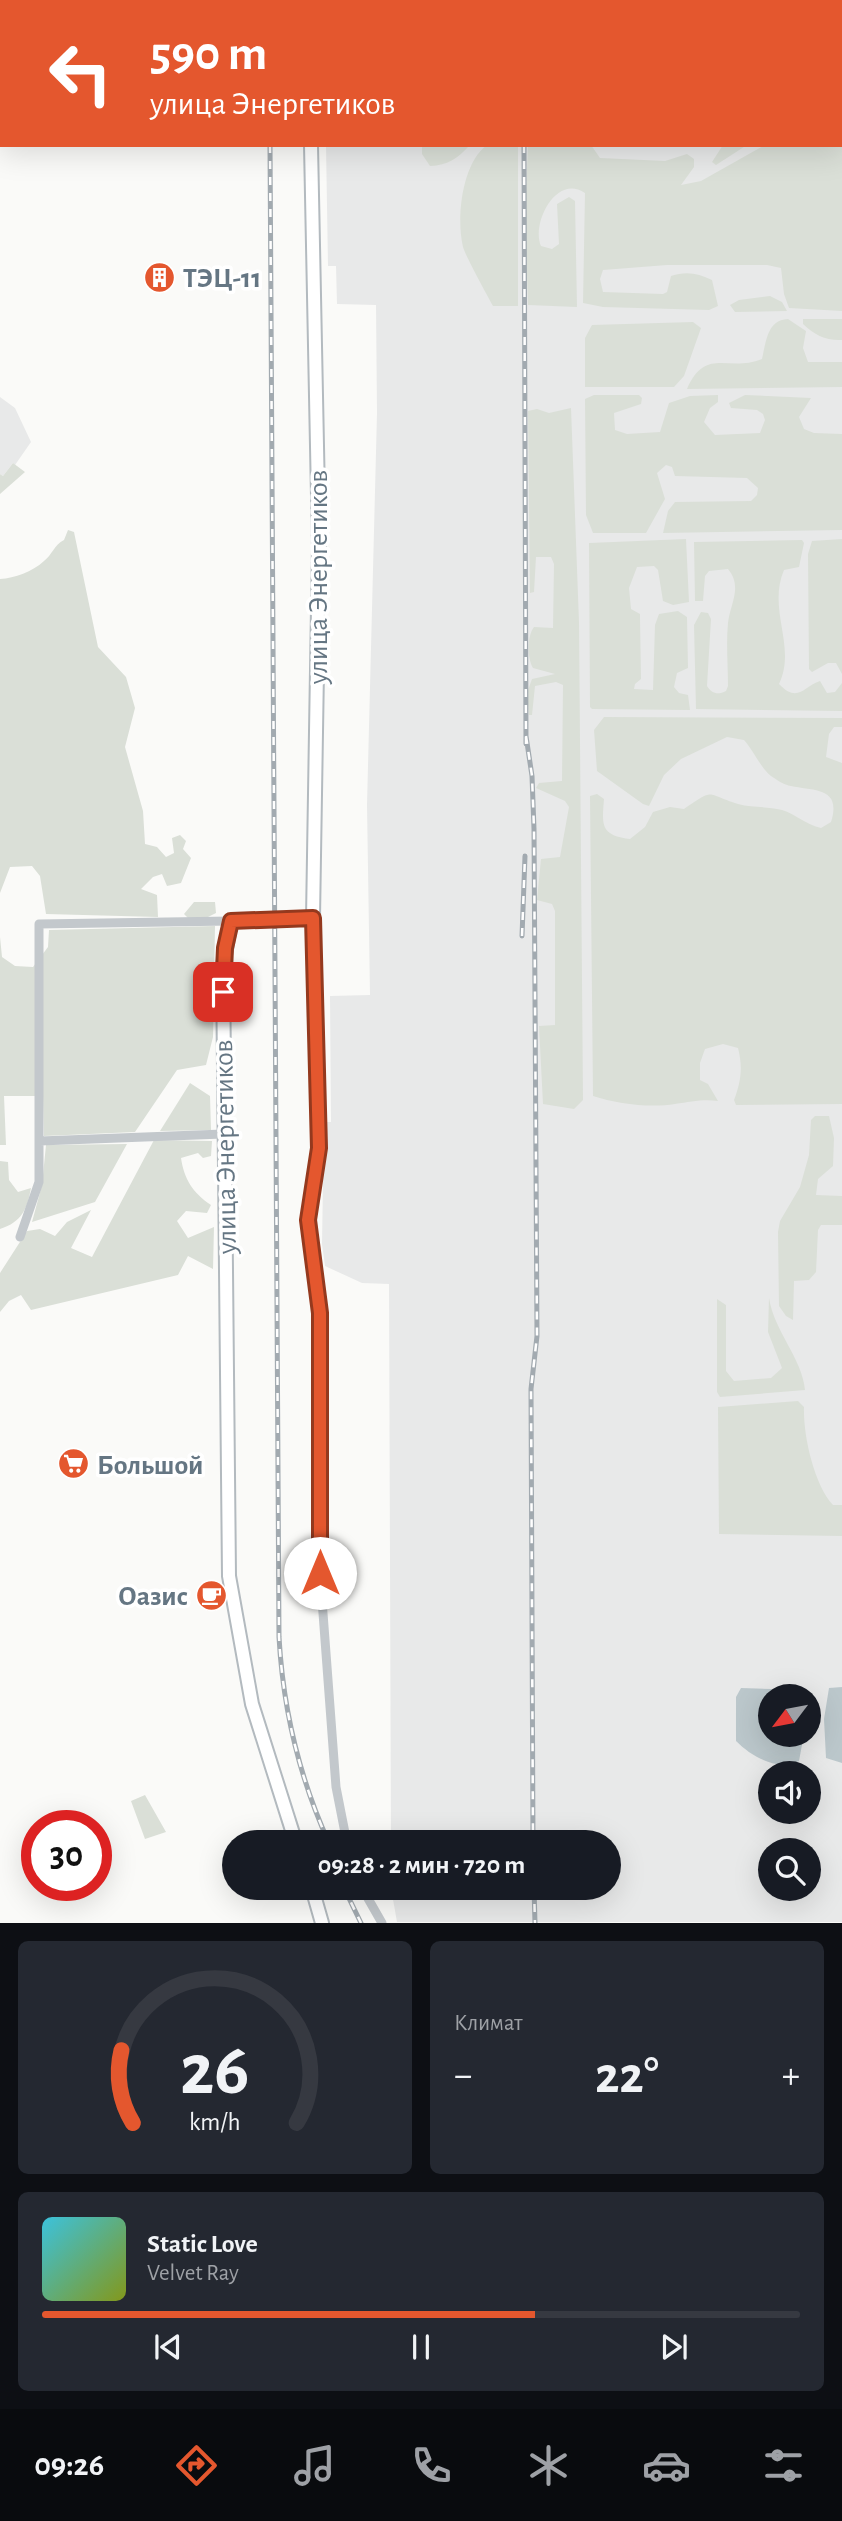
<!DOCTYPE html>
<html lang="ru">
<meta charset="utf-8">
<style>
:root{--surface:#171b24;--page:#242831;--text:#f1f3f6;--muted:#9ea1a6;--line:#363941;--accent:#e4572e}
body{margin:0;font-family:"Alegreya Sans",sans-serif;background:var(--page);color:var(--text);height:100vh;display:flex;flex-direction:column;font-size:26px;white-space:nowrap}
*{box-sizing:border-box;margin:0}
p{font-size:23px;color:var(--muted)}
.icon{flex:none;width:38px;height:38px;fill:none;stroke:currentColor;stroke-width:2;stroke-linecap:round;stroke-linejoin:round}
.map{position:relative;height:1923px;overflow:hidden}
.details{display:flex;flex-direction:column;gap:18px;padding:18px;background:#0d0f14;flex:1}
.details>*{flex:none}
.hud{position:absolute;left:0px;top:0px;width:844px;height:147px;box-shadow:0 7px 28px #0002;background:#e4572e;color:#fff;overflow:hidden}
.needle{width:46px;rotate:238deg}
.buttons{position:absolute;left:758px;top:1684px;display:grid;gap:14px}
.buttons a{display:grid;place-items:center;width:63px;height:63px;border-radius:50%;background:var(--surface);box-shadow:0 7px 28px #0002;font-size:35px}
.speed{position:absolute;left:21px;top:1810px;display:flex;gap:14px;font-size:35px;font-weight:700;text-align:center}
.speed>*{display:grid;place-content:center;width:91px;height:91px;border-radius:50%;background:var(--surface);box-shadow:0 7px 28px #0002;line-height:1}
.speed .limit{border:10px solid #d22;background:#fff;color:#111}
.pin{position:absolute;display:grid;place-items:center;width:60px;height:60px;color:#fff;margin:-30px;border-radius:14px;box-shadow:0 4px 10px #0006}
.me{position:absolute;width:77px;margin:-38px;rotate:0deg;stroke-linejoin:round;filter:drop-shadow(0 0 5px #0008)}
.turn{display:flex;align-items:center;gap:24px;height:147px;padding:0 35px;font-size:32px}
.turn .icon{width:91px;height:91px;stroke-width:2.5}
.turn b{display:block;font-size:49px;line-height:60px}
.big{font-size:52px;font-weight:600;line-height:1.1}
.details .tile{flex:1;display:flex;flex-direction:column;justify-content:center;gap:10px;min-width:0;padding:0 24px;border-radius:10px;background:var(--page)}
.details .dial{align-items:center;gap:0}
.dial svg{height:182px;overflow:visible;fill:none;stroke:var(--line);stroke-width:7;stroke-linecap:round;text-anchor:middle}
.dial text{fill:var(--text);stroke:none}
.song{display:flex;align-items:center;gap:21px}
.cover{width:84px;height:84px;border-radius:10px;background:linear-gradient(135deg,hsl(190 70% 55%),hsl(70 70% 35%))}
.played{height:7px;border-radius:4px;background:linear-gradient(90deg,var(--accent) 65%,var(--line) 65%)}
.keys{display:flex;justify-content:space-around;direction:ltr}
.heat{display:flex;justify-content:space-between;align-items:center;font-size:38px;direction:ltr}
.details .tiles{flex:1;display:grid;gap:18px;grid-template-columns:1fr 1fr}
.tile:last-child{grid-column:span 2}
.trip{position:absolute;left:222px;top:1830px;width:399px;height:70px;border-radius:35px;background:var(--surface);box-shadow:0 7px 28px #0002;font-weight:600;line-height:70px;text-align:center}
.tabs{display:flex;height:112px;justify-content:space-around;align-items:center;background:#090b0e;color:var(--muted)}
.tabs .icon{width:49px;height:49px}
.tabs .active{color:var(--accent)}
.tabs b{font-size:32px;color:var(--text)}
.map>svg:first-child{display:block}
.built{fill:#e8e9e9;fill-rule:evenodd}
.green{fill:#dadfd7}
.water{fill:#bbc7cb}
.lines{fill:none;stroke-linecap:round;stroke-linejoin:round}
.secondary-casing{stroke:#b3babf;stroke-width:16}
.street{stroke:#c3c8cc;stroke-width:9}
.secondary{stroke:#fff;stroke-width:12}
.rail-casing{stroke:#a2aab0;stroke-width:5}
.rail{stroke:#fff;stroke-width:2.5;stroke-dasharray:8;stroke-linecap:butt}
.route-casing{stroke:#94391e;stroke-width:18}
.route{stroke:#e4572e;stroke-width:12}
.labels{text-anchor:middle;stroke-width:7;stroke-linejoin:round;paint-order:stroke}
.poi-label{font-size:28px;font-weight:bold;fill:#657683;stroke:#fff;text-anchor:start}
.street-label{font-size:28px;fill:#657683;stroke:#fff}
</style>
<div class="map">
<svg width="842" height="1923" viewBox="0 0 842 1923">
<rect width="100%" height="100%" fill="#fafaf8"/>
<path class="built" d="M323,0H842V1922H397L391,1888H609V1843H391L389,1284L362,1283L325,1266L322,1244L324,1122H331L330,996L370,995L367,805L377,413L376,305L337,304L336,266H328L326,145H842V2ZM770,1696H808V1734H770ZM770,1773H808V1811H770ZM770,1850H808V1888H770Z
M0,397L15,408L31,442L15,465L13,463L3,476L0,474Z"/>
<path class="green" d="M842,92V311L789,308L784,294L781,268L767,265H667L603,270L600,279L603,292L663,294L667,292L671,276C686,271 698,273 712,280L718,306L709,310L603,307L583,303L585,193C556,173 531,224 541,246L552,249L559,244L557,204L569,197L575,201L577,307L528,305L525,216L528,145H591L600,158L665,161L687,154L694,159V167L681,185L701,181L765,145H842Z
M422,145H469V146C457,159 448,165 430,166L422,154Z
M487,145H518V306H493C487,295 466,257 463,247C456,218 462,163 487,145Z
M723,145H747L716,165L712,162Z
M770,296L782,302L787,311L735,312L730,305L739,300Z
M788,319L806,331L803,348L808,362H842V387L687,389C706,346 728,373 762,359C766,342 767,320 788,319Z
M803,319H842V340C827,341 814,335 803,324Z
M693,322L701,328L684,376L674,387H585V338L592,325Z
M594,395H639L642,398L641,404L614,413L615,430L627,434L660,432L669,403L690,396L718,395V402L710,408L704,422L715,435L760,433L765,420L763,414L757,410L731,408L729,403L745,395L811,398L799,417L804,429L814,433L842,434V530L663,533L668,511L675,502L751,501L757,495L758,488L747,478L675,476L672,467L666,465L657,473L665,499L646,533H593L586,515L585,399Z
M571,408L579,622L583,1100L574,1109L543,1104L539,1026L555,1025V911L552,904L537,900L541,859L560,857L569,807L565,801L536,788L539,783L562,781L563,685L556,682L535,686L532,715H529L527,693L532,679L555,674L533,668C527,658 527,636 534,627L553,628L554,564L551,557H536L534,592L530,593L528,411L537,409L549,413Z
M13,463L25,472L0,494V474L3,476Z
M68,530L74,532L98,647L126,677L135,708L125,747L143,811L145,844L157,847L166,857L174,853L172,838L180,835L186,841L183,849L191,858L181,883L167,886L162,874L153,877L141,889L157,895L158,917L46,914L40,876L32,866L10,867L0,893V579C15,578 32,572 44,561C52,555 54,545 64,540Z
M686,539L689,602L673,605L663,601L658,570L654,566L637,567L629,588L631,609L640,614V618L641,679L635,684L634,689L653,690L655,625L659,614L678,611L687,617L688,668L677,673L674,687L679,693L688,695L690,710L592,709L590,707L589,543Z
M842,539V674L836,663H828L812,672L809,669L808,554L812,541Z
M802,540L804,543L799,567L784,570C767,610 797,646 779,684C798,704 804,686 820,681L827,693L835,692L842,683V711L696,709L694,625L701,612L708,613L711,619L707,686C712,694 718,695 726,691L728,686C728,665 726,644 728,623C730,604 743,587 728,569L709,571L705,576L703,601H695L694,542Z
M604,717L842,718V727H834L829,734L826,757L842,763V1104L736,1105L734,1100C741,1082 743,1067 738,1048L723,1044L705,1049L700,1063V1080L708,1084L718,1101C702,1099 691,1102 675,1104C650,1108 617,1104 593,1096L590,796L597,794L604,799C602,825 600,835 630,839L645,827L653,812L670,807L684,809C716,787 705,794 738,804C752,808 767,806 782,810C796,814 804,824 821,828L831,822C842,787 814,791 791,786C784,785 777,780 771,776C761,768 753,750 744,740L727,737L681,759L664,775L649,806L643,804L597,771L594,730Z
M194,902H215L216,913L206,918L189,919L184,914Z
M215,926L213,1037L206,1065L177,1070L135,1132L44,1136L43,1096H4L6,1145H0V937L2,957L15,966L33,967L48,947L49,930Z
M190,1083L210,1096L211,1130L160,1131Z
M815,1116H829L834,1138L833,1166L818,1179L816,1195L842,1196V1225H821L818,1230L816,1272L809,1280L794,1281L793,1320L786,1316L779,1306L778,1232L780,1221L800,1187L809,1155L811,1120Z
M154,1140L212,1141L211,1156L203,1158L198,1153L181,1158C184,1179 193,1193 211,1205L207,1213L186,1211L177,1221L188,1238L214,1227L213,1269L188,1256L178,1275L31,1310L21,1295L9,1301L0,1312V1273L27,1231L40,1229L55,1236L67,1222L91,1210L71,1248L92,1257Z
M127,1144L95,1202L32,1222L42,1185L46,1145Z
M0,1161L8,1162L9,1180L18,1192L31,1188C27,1209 22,1222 0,1229Z
M769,1298C774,1331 802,1358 805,1390L720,1397L717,1392V1299L726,1305V1371L734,1381L771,1378L782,1368L768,1332Z
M798,1401L804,1407C803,1435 814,1484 833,1505H842V1536L719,1534L718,1407Z
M145,1795L166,1832L145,1839L131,1801Z"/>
<path class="water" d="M842,1687V1763L826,1758L824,1719L829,1688Z
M741,1688L806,1690V1696H770V1734H804L799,1761C777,1771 752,1757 736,1741V1697Z"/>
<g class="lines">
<defs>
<path id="secondary" d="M309,2V0
M296,1843L252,1704L229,1576L223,966L231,921L313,918L319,546L311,145
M312,1888L322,1923"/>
</defs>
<use href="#secondary" class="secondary-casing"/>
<path class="street" d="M313,918L319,1148L308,1220L320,1313V1573L336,1787L347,1843
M40,1141L223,1134
M20,1237L39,1182V924L231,921
M362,1888L382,1923"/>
<use href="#secondary" class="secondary"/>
<defs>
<path id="rail" d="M269,0V2
M525,2V0
M686,2V0
M270,145L279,1637C283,1709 299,1777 329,1843
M524,145L526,744
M526,736L532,776L534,829L537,1336L531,1389L533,1843
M522,936L525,856
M344,1888L361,1923
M534,1888L535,1923"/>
</defs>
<use href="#rail" class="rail-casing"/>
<use href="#rail" class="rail"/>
</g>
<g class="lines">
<defs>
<path id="route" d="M223,992L225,948L231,921L313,918L319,1148L308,1220L320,1313V1573"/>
</defs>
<use href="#route" class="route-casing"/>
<use href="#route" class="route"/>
</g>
<defs>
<symbol id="building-disc" viewBox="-11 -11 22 22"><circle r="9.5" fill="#e4572e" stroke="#fff"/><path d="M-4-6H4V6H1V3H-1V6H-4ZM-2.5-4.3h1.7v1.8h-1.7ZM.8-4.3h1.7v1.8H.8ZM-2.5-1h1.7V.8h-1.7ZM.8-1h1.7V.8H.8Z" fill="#fff"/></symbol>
<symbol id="supermarket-disc" viewBox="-11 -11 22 22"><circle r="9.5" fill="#e4572e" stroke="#fff"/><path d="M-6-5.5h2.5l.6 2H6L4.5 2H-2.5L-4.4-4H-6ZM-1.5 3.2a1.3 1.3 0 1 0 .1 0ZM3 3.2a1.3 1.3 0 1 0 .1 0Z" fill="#fff"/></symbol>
<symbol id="cafe-disc" viewBox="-11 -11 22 22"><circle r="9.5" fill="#e4572e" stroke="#fff"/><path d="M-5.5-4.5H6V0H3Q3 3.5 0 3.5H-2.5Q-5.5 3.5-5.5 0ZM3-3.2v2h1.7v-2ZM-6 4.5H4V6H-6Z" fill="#fff"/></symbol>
</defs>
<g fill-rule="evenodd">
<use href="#building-disc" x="142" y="260" width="35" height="35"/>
<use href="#supermarket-disc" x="56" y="1446" width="35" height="35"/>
<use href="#cafe-disc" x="194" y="1578" width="35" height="35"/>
</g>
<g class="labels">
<g class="poi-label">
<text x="183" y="287">ТЭЦ-11</text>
<text x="97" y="1474">Большой</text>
<text x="188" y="1605" text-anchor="end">Оазис</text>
</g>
<g class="street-label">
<text transform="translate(317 577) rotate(-90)" y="10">улица Энергетиков</text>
<text transform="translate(224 1147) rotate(-91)" y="10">улица Энергетиков</text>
</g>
</g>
</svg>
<div class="buttons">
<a><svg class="needle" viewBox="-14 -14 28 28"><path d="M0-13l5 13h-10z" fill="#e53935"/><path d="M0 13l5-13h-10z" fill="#9ea1a6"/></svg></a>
<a><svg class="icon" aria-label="sound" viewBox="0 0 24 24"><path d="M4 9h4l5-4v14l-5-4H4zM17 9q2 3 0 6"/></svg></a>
<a><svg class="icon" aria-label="search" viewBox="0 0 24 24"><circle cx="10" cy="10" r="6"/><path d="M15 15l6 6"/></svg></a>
</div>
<div class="speed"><div class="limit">30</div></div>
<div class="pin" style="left:223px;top:992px;background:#d93025"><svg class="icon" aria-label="arrive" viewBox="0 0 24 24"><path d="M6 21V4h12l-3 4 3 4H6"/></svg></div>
<svg class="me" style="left:320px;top:1573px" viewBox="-20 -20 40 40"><circle r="19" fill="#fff"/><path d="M0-13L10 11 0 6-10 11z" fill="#e4572e"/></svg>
<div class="trip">09:28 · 2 мин · 720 m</div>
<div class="hud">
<div class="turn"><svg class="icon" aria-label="left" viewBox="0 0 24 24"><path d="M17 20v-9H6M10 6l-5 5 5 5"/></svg><div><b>590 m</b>улица Энергетиков</div></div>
</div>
</div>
<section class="details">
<div class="tiles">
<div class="tile dial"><svg viewBox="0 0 100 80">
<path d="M14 69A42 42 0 1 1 86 69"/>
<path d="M14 69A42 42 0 0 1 9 37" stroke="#e4572e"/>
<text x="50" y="56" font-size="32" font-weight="700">26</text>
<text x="50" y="72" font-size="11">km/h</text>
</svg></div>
<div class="tile"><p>Климат</p>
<div class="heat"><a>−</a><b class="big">22°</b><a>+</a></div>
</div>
<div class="tile">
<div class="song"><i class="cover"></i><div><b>Static Love</b><p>Velvet Ray</p></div></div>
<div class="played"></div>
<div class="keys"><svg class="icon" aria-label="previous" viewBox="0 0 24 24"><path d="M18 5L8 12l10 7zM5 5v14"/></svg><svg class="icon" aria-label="pause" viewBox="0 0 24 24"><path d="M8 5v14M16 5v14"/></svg><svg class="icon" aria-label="next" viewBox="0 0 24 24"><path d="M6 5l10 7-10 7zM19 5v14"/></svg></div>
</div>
</div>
</section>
<nav class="tabs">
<b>09:26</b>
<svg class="icon active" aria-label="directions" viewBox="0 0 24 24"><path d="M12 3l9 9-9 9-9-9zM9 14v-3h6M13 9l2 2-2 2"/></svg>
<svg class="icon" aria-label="music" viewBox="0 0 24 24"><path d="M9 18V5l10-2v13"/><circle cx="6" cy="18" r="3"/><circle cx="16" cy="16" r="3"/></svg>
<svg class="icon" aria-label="phone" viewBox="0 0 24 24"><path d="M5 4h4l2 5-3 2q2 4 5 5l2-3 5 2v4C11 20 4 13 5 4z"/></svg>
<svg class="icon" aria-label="climate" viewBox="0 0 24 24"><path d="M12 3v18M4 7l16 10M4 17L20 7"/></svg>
<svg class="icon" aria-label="car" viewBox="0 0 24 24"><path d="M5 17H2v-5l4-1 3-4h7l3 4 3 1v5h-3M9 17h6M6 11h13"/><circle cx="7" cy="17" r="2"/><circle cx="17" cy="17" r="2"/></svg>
<svg class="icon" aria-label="filters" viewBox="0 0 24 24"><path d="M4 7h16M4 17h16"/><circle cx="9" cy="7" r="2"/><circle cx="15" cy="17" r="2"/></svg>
</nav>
